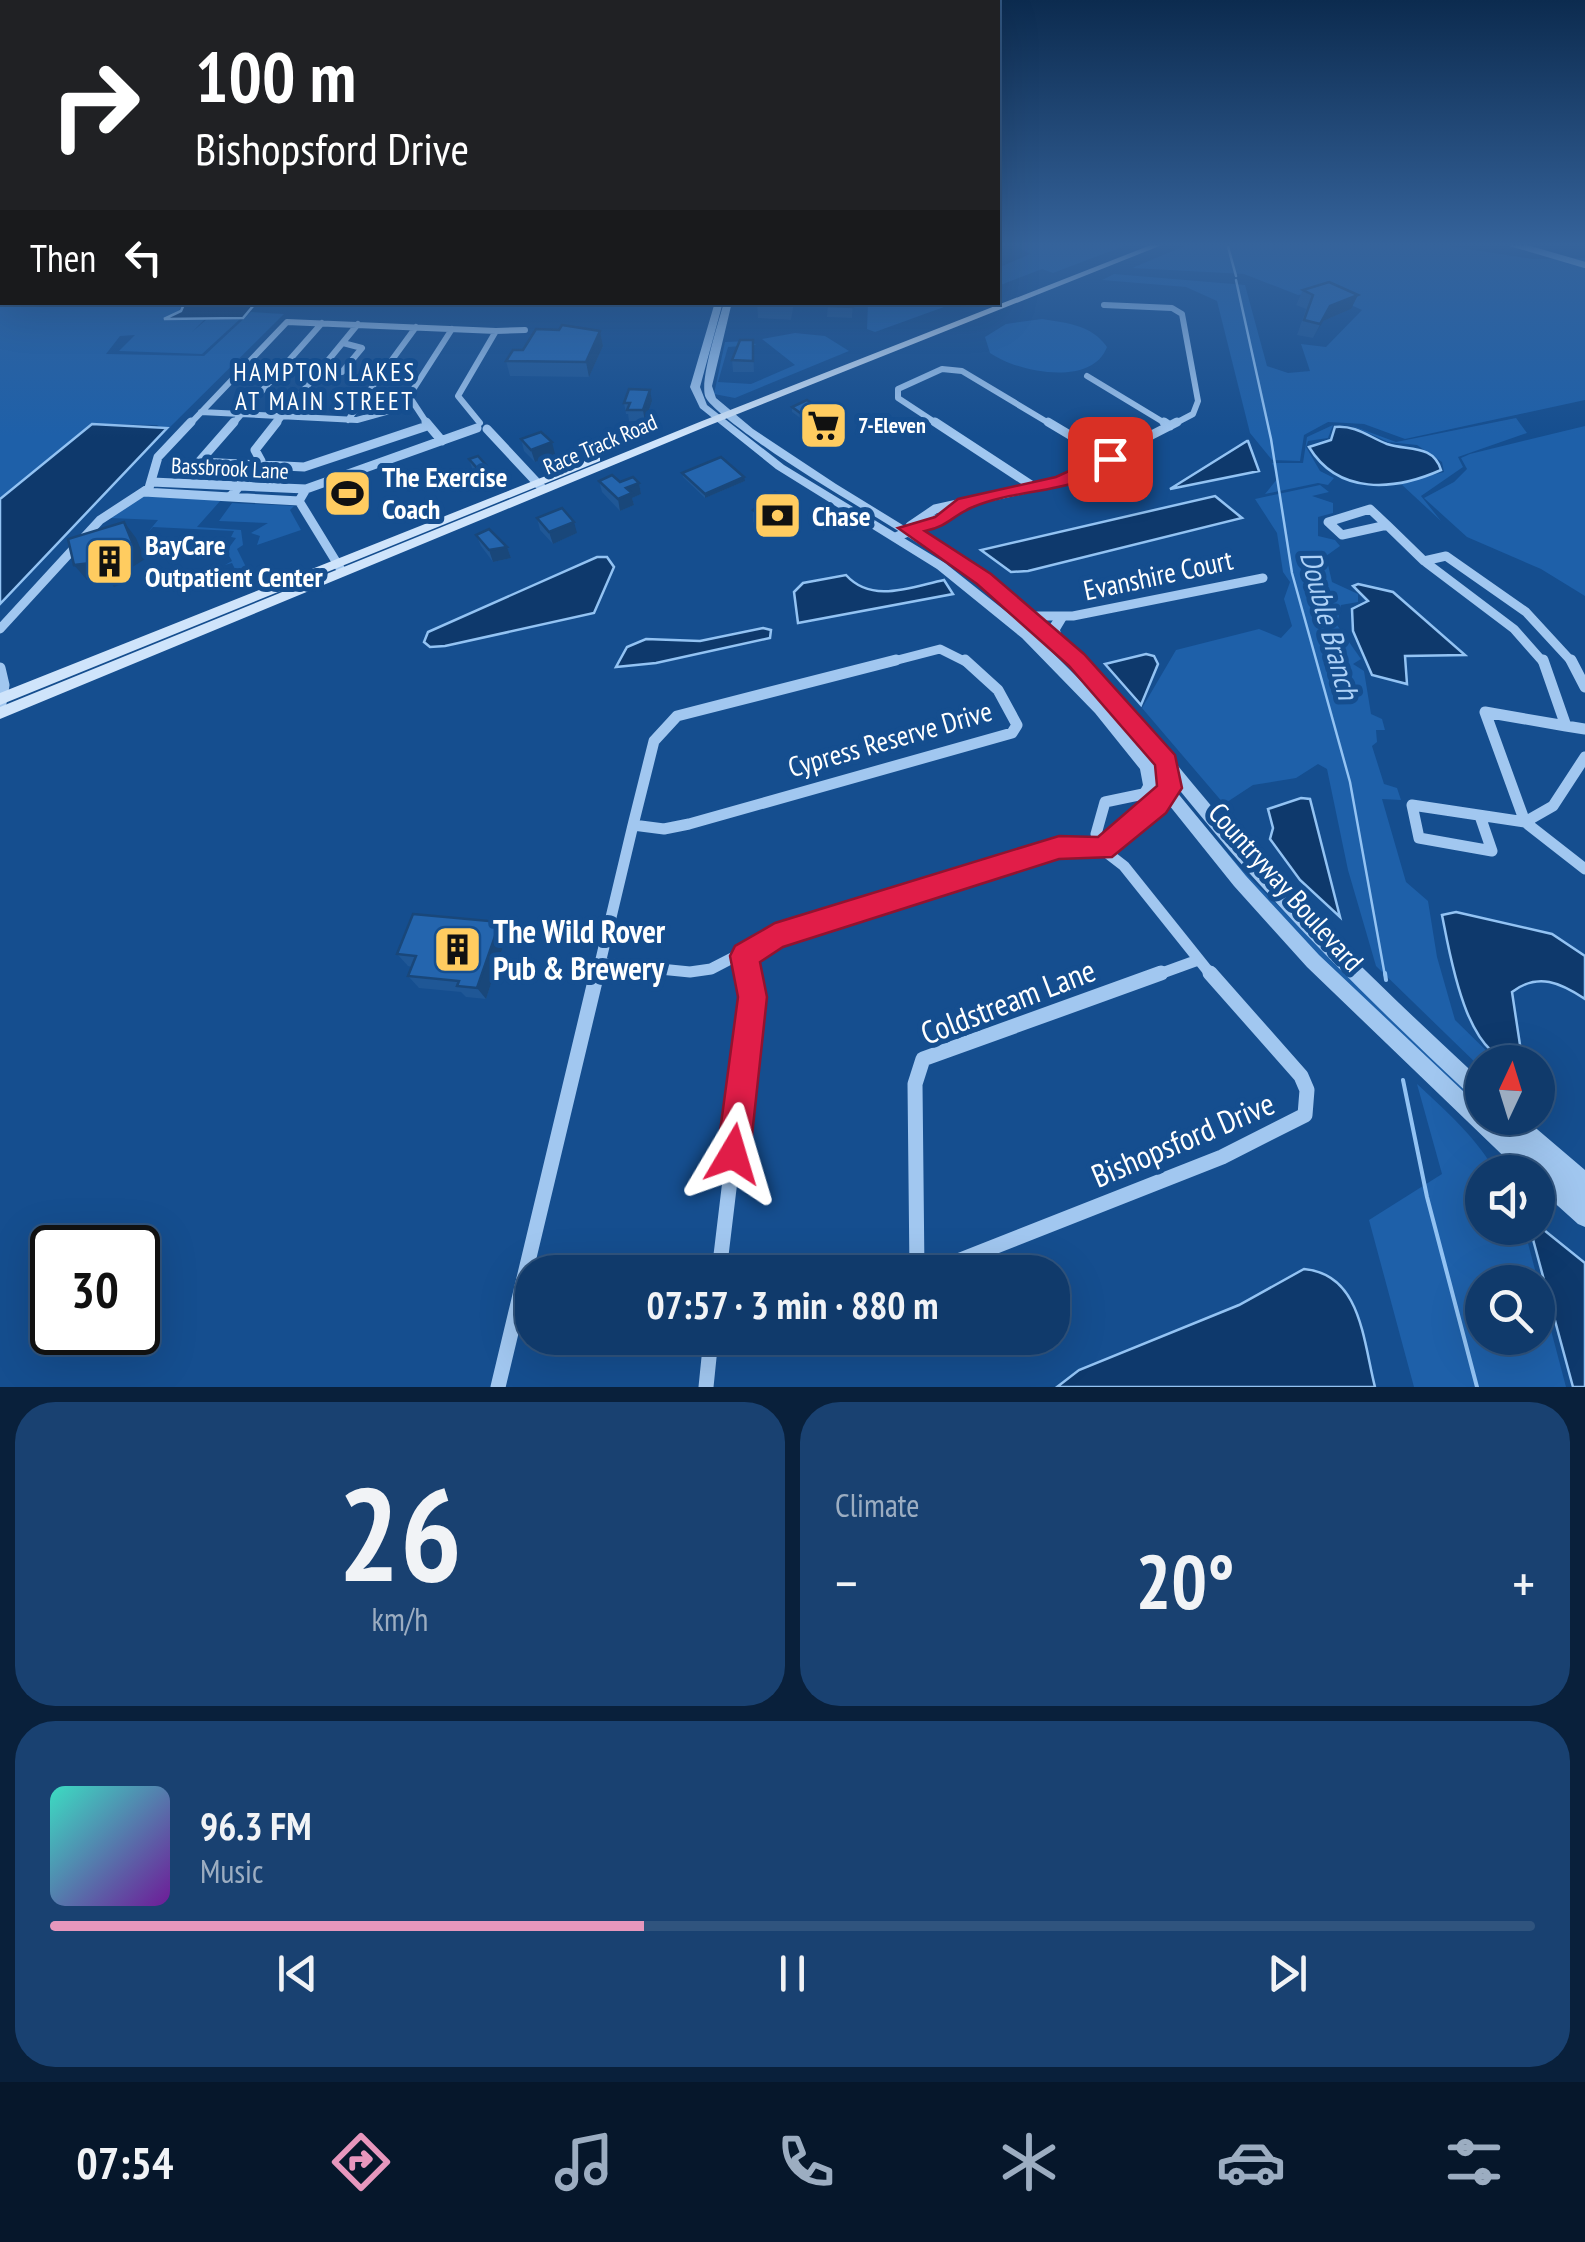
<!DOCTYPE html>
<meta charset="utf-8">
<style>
:root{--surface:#103a6b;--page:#194171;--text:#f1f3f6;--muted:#9cadc1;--line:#30547e;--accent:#e797bd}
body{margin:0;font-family:"PT Sans Narrow",sans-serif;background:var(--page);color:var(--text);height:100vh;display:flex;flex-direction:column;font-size:38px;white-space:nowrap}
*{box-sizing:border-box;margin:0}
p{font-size:32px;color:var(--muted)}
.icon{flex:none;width:55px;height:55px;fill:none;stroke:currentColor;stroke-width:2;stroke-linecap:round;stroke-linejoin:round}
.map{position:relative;height:1387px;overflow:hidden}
.sheet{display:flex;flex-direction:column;gap:15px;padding:15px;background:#09203b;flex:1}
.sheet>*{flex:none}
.top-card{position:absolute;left:0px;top:0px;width:1000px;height:305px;box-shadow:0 10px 40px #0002,0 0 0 2px var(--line);background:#202124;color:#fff;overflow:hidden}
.needle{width:65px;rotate:4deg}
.buttons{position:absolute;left:1465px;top:1045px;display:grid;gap:20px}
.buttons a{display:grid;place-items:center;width:90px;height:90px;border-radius:50%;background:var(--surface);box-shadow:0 10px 40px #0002,0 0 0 2px var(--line);font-size:50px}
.speed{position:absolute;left:30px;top:1225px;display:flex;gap:20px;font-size:50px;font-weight:700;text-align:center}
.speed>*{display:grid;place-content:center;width:130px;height:130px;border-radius:50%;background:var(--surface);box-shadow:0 10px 40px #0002,0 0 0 2px var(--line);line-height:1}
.speed .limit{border:5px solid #111;border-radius:15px;background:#fff;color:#111}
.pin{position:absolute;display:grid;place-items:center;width:85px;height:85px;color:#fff;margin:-42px;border-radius:20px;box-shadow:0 5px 15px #0006}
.me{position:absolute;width:110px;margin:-55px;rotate:7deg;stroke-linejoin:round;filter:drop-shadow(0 0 8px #0008)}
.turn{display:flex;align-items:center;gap:35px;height:210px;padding:0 30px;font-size:45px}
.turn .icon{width:130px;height:130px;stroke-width:2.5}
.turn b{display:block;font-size:70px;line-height:85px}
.then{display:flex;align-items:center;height:95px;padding:0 30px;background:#0003;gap:20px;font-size:38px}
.big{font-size:75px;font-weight:600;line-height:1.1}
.sheet .tile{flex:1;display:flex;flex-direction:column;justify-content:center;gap:15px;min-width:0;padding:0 35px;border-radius:40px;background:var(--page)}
.sheet .dial{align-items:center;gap:0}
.dial b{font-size:130px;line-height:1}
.song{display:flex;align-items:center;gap:30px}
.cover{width:120px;height:120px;border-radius:15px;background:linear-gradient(135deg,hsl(170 70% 55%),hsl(280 70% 35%))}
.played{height:10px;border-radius:5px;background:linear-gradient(90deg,var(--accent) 40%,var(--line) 40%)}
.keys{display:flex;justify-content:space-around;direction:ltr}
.heat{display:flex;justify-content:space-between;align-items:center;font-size:55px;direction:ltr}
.sheet .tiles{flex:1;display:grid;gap:15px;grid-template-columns:1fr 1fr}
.tile:last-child{grid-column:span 2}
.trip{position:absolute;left:515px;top:1255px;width:555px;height:100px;border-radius:40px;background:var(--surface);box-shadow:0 10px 40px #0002,0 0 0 2px var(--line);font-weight:600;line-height:100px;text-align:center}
.dock{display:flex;height:160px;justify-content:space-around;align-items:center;background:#06172b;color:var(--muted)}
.dock .icon{width:70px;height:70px}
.dock .active{color:var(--accent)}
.dock b{font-size:45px;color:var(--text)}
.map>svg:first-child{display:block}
.green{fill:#1e60a9;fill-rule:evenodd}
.water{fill:#0e396c;stroke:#93c3f3;stroke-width:2.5}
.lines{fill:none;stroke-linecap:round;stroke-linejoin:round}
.stream-far1{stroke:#93c3f3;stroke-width:2.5}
.stream{stroke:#93c3f3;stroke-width:4}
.minor-far3{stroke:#a1c7f0;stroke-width:6}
.minor-far2{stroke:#a1c7f0;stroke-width:9}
.minor-far1{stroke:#a1c7f0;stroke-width:11}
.minor{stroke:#a1c7f0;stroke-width:15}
.tertiary{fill:#a1c7f0;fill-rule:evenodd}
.secondary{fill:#cfe4fb;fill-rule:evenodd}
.wall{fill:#1f5796}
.shaded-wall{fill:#19477a}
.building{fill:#2465ae;stroke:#19477a;stroke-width:2.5}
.route{fill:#e11d48;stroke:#92132f;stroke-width:2.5}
.labels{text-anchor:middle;stroke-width:10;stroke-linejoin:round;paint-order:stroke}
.far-poi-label{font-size:22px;font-weight:bold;fill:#fff;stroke:#154e8f;text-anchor:start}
.far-street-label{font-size:22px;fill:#fff;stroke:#154e8f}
.far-neighbourhood-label{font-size:25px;letter-spacing:2.5px;fill:#fff;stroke:#154e8f}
.poi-label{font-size:28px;font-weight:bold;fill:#fff;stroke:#154e8f;text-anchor:start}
.street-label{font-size:28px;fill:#fff;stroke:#154e8f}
.water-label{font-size:30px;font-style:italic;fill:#add1f7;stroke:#154e8f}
.near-poi-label{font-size:32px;font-weight:bold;fill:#fff;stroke:#154e8f;text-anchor:start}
.near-street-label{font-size:32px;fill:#fff;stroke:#154e8f}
</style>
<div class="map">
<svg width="1585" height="1387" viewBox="0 0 1585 1387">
<rect width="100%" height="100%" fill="#154e8f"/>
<path class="green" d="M1011,243H1132L1053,273L1042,269L998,286V268L1030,254Z
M1192,243H1428L1533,259L1585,258V400L1405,439L1364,424L1328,422L1304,435L1300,461L1272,460L1250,433L1217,301L1186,287L1102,280L1114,274L1245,285L1267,366L1288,373L1310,371L1301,344L1326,347L1362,310L1322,292L1298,295L1244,274L1132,268Z
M0,283L2,302L185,303L170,320L205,319L192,332L206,320L240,319L202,354L119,351L135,335L120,336L106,354L204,356L251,312L284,314L166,431L157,425L92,424L0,499Z
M868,303V302L955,303L875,332L867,329Z
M1042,319C1067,323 1092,325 1107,347C1092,387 1019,373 990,353L985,337L1006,324Z
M795,333L825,336L849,351L735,398L714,394L725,342L751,341L756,345L728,347L718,382L751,384L795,365L762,339Z
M1516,418L1527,433L1458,457L1463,467L1421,496L1441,521L1400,483L1444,472L1442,462L1417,445L1388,442L1350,425L1396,442Z
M1333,425L1328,438L1308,441L1306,447L1320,471L1334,478L1328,485L1318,483L1265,494L1278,478L1272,463H1303L1307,437Z
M1585,426V596L1541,569L1467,537L1424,498L1454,482L1467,469L1461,458L1470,454Z
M1320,485L1329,492L1312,496L1333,503V513L1318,517V536L1335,540L1340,546L1326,556L1332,582L1358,594V602L1341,605L1337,625L1361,659L1353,664L1364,671L1371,714L1382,719L1385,730H1376L1377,742L1372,746L1384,784L1397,788L1401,800L1382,799L1406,882L1428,901L1437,957L1455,1020L1498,1062H1482V1069L1376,966L1348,870L1327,769L1318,764L1296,778L1253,785L1224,804L1142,708L1176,650L1259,629L1281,638L1292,626L1284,599L1290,582L1283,572L1277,533L1255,499Z
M145,495L221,500L197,527L241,530L243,545L237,549L249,573L257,572L233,581L239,577L232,563L225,565L232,561L227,552H218L228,549L236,538L231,537L234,531L153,527L148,532L158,520L110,518Z
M232,503L294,506L290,510L301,530L257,545L260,536L251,533L268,523L219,521Z
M1196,816L1244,872L1482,1107C1465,1092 1445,1080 1428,1065C1396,1035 1197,837 1196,816Z
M1417,1084C1443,1108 1481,1142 1495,1172H1482V1228H1524L1566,1387H1414L1369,1220L1442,1174ZM1482,1282H1538V1338H1482Z"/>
<path class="water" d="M185,302H285V303L254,305L243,318L164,319L181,311Z
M92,424L167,428L0,604V499Z
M1335,427C1356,425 1369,437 1387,444C1408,451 1433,444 1441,470C1394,491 1338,495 1309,447L1331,440Z
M1248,441L1259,471L1170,489L1247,441Z
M1215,496L1242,518L1028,571L1011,572L981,550Z
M597,557H607L614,567L594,613L445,646L430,647L424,642L428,632Z
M846,575C872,604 911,587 944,580L953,594L798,623L794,592L803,583Z
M1358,584L1393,592L1465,655L1405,656L1407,684L1372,675L1353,631L1352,609L1368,601L1353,586Z
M763,628L771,630L770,638L656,663L616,667L627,647L646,639L700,641Z
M1146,654L1154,656L1158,664L1141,705L1105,664Z
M1301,798L1310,799L1340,917L1300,880L1270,839L1273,828L1268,809Z
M1456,912L1552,934L1585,956V999C1561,983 1538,972 1512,992L1522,1058L1519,1062C1466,1063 1450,954 1442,915Z
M1539,1226L1585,1263V1387H1573L1531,1232Z
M1304,1269C1361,1274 1363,1340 1375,1387H1057L1079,1370L1239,1305Z"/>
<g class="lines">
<path class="stream-far1" d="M1227,243L1236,276
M1236,280L1271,439L1292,573L1350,782L1385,976"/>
<path class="stream" d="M1385,973L1386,980
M1403,1080L1427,1197L1477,1387"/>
<path class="minor-far3" d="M1510,243L1585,265
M1104,305L1172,308L1182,314L1198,401L1193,414L1172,425
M496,331L525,330
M318,374L342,372L362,348L343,343
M1087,376L1168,425
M201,412L357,420L411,405
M348,420L416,327
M189,425L287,322L496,331L458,396L480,423
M232,425L322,323
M275,425L358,324
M428,425L409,396L452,329
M939,425L898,398V389L942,369L962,371L1052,425"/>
<path class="minor-far2" d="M426,422L442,441
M935,422L1034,487
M1048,422L1110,459
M1164,422L1170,426
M487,429L542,488
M199,462L304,467L427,426
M199,462L234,422
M152,482L306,489
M144,492L299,501
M230,497L261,461L255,450L277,422
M299,501L306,489L477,428
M299,501L340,568
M1370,509L1387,525L1342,535L1328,522Z
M1387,525L1424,561L1446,556L1526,612L1573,663
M910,526L935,509L1062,481L1177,422
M896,537L942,517L956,506
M1424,561L1514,629L1544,663
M1029,616H1073L1263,578
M0,629L100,520L149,488L158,457L191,422
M886,663L940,649L968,663"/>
<path class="minor-far1" d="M896,660L677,716L654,741L633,825L664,829L689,824L1012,733L1017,725L998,690L965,660
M1571,660L1585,687
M0,668L4,685L0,709
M1566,726L1585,729
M1585,757L1553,806L1525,822L1585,869
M1480,816L1492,851L1419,838L1412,805L1525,822L1485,712L1566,726L1543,660
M1102,849C1127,829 1174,804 1169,768
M1102,849L1096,834L1105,802L1148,793
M745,956L748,976
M600,963L690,972L711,969L775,936L1059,848L1102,849L1124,866L1212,976
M597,976L633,825
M1154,976L1198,960"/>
<path class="minor" d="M719,1272L752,997L748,973
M917,1272L915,1084L923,1059L1161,973
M930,1272L1222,1157L1305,1115L1307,1090L1301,1076L1210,973
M498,1387L597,973
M706,1387L711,1338"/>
<path class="tertiary" d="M715,302H723L700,387L707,405L784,465L945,563L1032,632L1105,705L1246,876L1319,955L1482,1109V1118H1524L1585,1170V1227L1578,1224L1538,1188V1172H1520L1307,967L1234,886L1157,790C1152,797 1150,802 1141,798L1138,794L1143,785L1140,769L1095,713L1022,638L937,569L776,469L700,408L690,387Z
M724,302H732L712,386L716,398L753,429L836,484L963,562L1005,591L1049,626L1055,617H1065L1066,620L1060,630L1063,640C1131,702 1184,777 1245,845C1319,928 1400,1005 1482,1081V1102L1475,1100C1390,1020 1306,939 1230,851C1156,764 1090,672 1000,600C924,540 836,498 758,442C746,433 712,409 706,398C698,384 719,321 724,302Z"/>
<path class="secondary" d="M1156,243H1167L710,425L0,719V707L702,421Z
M596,456L600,457V461L0,705V693Z"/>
</g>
<path class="wall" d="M1303,290L1351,309L1323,321L1313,338L1297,335L1306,309L1296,305Z
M757,302H794L791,320L758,318Z
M828,302H853L852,318L827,317Z
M600,331L603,346L589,377L510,376L506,361L523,350Z
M753,340L754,372H733L732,360Z
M652,401L645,422L629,421L628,414H626L624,403Z
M792,407L837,421V426L821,433L792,412Z
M521,439L555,454L535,462L524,451Z
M469,459L486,465L490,476L481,480L473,471Z
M682,473L745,481L705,498L683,477Z
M599,481L639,483L641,494L632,498L634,505L620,511L602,492Z
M794,503V515L778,526L772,523L764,528L753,522V510Z
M537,518L577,533L553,544L540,530Z
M476,535L507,547L511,558L493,562L481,546Z
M507,934L486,999L466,997L461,992L419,988L408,976L412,967L408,966L397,954Z"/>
<path class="shaded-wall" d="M1358,295L1351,309L1323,321L1313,338L1330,306Z
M600,331L603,346L589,377L586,362Z
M650,390L652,401L645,422L643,410Z
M837,421V426L821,433V428Z
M552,442L555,454L535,462L531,450Z
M486,465L490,476L481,480L477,468Z
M744,477L745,481L705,498V494Z
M639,483L641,494L632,498L634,505L620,511L618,499L626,488Z
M794,503V515L778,526V514Z
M772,511V523L764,528V517Z
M124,522L136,538L145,559L123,573L127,582L114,587L107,578L87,580L74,565L111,557Z
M574,522L577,533L553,544L549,532Z
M507,547L511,558L493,562L489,550Z
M500,922L507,934L486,999L477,988Z"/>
<path class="building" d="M1329,282L1358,295L1330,306L1320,324L1304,320L1313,295L1303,290Z
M757,302H792L791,305L757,304Z
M828,302H853V307L828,306Z
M562,325L600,331L586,362L506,361L513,350H523L536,329L559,330Z
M740,340H753V361L732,360Z
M629,389L650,390L643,410H627L630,403H624Z
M807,400L837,421L821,428L792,407Z
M541,432L552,442L531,450L521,439Z
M478,456L486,465L477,468L469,459Z
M721,457L744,477L705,494L682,473Z
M612,475L620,482L633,477L639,483L626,488L632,493L618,499L599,481Z
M775,492L794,503L778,514L772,511L764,517L753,510Z
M562,508L574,522L549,532L537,518Z
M124,522L133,544L111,557L114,566L101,571L98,562L74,565L68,539Z
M489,529L507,547L489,550L476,535Z
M413,914L500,922L477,988L457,986L459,981L408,976L416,956L397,954Z"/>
<linearGradient id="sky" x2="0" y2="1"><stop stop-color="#0c2b4f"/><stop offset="0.56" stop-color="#35639b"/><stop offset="1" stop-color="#35639b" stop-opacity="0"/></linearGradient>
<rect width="1585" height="437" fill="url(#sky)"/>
<path class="route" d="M1104,455L1119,459C1080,495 1019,487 973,507C953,515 949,526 925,531L991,574L1084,654L1175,755L1182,788L1166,813L1112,857L1059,859L783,947L760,962L767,997L750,1154L745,1166L733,1171L722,1166L717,1154L738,997L730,956L735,946L775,923L1059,836L1098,837L1157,786L1155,765L1069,666L977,584L898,528L935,517L958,499L1056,477Z"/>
<defs>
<symbol id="supermarket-square" viewBox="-11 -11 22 22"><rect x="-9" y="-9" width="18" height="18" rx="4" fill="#ffcc60" stroke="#154e8f"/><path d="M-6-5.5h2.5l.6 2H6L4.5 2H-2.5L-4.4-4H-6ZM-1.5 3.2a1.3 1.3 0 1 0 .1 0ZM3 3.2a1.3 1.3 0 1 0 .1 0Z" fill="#111"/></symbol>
<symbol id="stadium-square" viewBox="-11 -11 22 22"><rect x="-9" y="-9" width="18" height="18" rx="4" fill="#ffcc60" stroke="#154e8f"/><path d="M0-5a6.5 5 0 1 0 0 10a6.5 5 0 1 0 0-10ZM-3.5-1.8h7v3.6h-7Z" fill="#111"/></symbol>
<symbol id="bank-square" viewBox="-11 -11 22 22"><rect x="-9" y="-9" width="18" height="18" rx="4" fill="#ffcc60" stroke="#154e8f"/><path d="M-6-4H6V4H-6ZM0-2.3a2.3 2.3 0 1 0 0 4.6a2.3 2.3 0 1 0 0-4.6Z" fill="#111"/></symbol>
<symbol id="building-square" viewBox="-11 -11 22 22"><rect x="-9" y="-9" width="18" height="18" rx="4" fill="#ffcc60" stroke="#154e8f"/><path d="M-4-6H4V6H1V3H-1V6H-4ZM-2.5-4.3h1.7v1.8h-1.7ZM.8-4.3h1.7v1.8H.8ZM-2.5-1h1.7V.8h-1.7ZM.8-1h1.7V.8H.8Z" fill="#111"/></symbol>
</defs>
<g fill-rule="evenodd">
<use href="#supermarket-square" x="796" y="398" width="55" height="55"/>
<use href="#stadium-square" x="320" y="466" width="55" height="55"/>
<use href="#bank-square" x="750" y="488" width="55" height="55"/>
<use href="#building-square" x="82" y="534" width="55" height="55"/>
<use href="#building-square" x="430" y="922" width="55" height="55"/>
</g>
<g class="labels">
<g class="far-poi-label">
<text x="858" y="433">7-Eleven</text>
</g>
<g class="far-street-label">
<text transform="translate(600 444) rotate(-23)" y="8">Race Track Road</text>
<text transform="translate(230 468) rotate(3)" y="8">Bassbrook Lane</text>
</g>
<g class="far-neighbourhood-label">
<text x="325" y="381">HAMPTON LAKES<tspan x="325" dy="29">AT MAIN STREET</tspan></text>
</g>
<g class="poi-label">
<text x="382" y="487">The Exercise<tspan x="382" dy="32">Coach</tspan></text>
<text x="812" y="526">Chase</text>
<text x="145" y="555">BayCare<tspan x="145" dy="32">Outpatient Center</tspan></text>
</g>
<g class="street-label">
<text transform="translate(1158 575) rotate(-12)" y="10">Evanshire Court</text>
<text transform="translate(890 739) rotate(-16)" y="10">Cypress Reserve Drive</text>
<text transform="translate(1286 887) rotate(48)" y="10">Countryway Boulevard</text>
</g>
<g class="water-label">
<text transform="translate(1329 625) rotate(75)" y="10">Double Branch</text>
</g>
<g class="near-poi-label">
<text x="493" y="943">The Wild Rover<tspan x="493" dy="37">Pub &amp; Brewery</tspan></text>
</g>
<g class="near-street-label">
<text transform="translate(1008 1002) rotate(-21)" y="11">Coldstream Lane</text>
<text transform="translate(1183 1140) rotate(-23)" y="11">Bishopsford Drive</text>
</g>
</g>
</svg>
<div class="buttons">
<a><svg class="needle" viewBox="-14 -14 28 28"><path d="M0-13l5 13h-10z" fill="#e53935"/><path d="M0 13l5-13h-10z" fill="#9cadc1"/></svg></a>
<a><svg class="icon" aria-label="sound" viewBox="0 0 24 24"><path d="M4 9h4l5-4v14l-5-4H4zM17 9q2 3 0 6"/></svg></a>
<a><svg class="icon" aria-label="search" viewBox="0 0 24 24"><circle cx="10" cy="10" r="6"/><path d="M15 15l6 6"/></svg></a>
</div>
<div class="speed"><div class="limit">30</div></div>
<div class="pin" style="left:1110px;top:459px;background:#d93025"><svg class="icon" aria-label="arrive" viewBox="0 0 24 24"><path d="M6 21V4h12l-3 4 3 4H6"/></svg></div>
<svg class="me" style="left:733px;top:1154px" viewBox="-20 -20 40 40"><path d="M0-17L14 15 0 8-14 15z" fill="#e11d48" stroke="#fff" stroke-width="4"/></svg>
<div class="trip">07:57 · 3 min · 880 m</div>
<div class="top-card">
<div class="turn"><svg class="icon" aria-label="right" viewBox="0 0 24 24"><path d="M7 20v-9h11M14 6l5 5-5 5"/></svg><div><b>100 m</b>Bishopsford Drive</div></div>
<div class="then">Then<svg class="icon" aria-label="left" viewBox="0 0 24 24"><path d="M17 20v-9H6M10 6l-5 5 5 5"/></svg></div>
</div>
</div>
<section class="sheet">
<div class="tiles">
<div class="tile dial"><b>26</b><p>km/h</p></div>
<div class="tile"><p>Climate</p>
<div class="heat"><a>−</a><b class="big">20°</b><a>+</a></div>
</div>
<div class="tile">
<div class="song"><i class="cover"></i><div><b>96.3 FM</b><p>Music</p></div></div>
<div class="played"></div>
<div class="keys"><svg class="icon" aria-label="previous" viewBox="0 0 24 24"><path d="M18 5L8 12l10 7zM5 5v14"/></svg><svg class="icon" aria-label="pause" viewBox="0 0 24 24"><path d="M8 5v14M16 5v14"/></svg><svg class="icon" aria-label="next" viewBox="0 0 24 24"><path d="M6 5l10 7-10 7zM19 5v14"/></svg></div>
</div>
</div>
</section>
<nav class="dock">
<b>07:54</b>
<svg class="icon active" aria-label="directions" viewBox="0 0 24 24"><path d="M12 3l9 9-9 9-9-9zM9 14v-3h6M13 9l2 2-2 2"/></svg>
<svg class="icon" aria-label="music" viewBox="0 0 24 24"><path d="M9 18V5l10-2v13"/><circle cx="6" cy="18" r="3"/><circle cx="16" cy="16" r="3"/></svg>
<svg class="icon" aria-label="phone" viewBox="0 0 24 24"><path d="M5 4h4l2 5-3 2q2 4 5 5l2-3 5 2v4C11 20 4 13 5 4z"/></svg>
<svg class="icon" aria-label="climate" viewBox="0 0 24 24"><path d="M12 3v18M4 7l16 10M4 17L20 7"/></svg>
<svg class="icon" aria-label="car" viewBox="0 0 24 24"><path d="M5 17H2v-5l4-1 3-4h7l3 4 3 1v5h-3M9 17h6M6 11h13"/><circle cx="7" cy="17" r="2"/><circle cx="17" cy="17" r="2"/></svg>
<svg class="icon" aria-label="filters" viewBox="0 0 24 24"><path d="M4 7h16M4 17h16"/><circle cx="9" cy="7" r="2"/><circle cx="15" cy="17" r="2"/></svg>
</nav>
